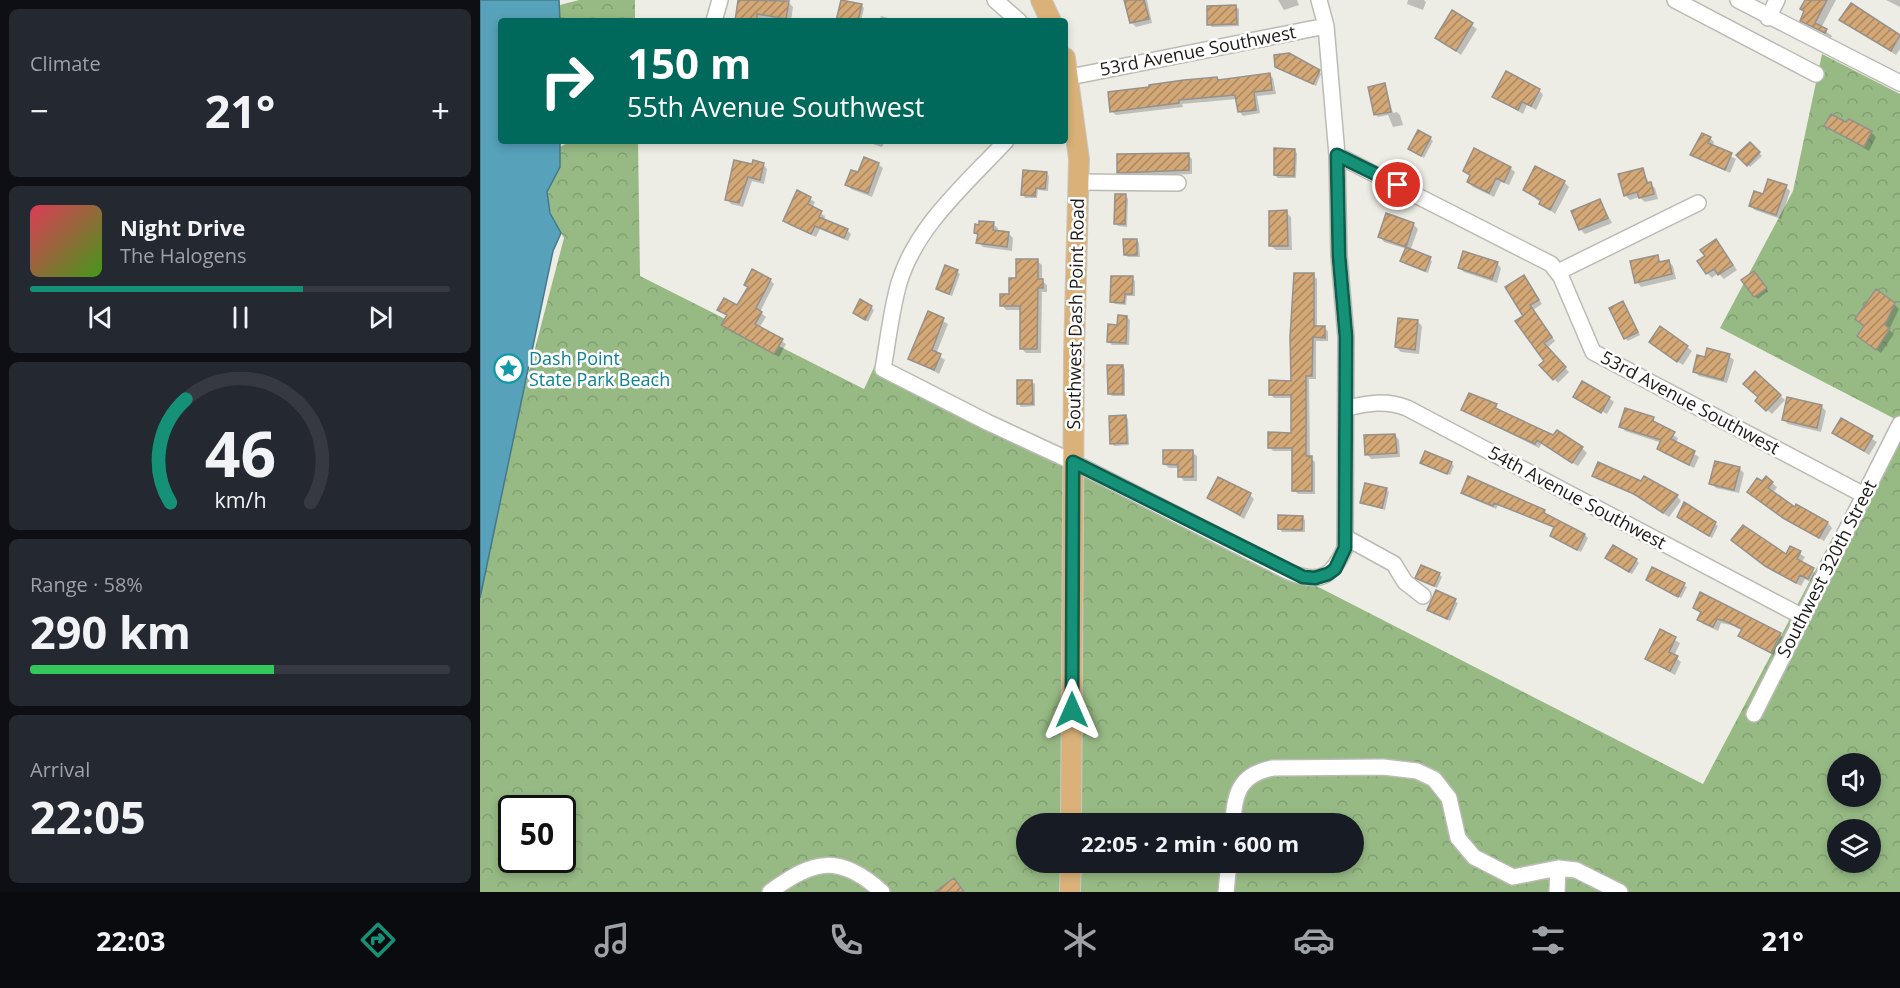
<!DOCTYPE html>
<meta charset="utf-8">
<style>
:root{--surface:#171b24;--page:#242831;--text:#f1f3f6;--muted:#9ea1a6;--line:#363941;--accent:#149177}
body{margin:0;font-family:"Open Sans",sans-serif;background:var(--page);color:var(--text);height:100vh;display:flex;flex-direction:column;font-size:22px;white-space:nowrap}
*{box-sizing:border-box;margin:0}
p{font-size:20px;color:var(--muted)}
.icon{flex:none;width:33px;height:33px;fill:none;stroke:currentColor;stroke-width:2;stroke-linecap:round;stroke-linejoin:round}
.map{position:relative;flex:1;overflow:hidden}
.panel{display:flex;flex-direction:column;gap:9px;padding:9px;background:#0d0f14;width:480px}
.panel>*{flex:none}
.guide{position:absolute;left:18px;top:18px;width:570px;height:126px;border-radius:6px;box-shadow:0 3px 9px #0003;background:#00695c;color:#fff;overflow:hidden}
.controls{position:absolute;left:1347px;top:753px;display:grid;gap:12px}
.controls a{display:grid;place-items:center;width:54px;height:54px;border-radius:50%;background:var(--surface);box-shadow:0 3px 9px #0003;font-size:30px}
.speed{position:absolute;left:18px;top:795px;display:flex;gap:12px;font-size:30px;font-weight:700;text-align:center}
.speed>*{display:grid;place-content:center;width:78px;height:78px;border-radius:50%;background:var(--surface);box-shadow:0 3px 9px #0003;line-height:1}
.speed .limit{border:3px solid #111;border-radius:9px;background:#fff;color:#111}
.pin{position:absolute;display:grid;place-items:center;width:51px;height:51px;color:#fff;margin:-26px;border:3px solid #fff;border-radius:50%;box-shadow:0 2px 6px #0007}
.me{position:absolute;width:66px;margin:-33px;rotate:0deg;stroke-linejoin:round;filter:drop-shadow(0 0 4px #0008)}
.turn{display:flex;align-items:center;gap:21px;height:126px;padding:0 30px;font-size:27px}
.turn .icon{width:78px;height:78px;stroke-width:2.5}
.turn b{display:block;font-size:42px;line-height:51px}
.big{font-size:45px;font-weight:700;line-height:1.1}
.panel .card{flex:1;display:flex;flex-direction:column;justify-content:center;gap:9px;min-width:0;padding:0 21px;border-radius:9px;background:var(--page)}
.panel .dial{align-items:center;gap:0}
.dial svg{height:156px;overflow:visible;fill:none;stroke:var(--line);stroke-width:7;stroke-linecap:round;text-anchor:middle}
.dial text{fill:var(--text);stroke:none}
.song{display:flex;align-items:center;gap:18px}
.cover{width:72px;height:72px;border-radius:9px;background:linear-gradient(135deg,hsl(350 70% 55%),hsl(100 70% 35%))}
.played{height:6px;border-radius:3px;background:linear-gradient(90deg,var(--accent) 65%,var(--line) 65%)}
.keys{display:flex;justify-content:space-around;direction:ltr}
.heat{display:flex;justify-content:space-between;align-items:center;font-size:33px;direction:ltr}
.charge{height:9px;border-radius:4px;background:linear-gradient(90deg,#34c759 58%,var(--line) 0)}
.trip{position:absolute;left:536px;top:813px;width:348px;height:60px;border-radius:30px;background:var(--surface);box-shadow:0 3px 9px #0003;font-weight:700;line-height:60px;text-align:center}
.menu{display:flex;height:96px;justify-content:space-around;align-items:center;background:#090b0e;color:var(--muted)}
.menu .icon{width:42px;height:42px}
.menu .current{color:var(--accent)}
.menu b{font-size:27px;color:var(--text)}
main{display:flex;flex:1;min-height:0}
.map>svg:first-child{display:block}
.forest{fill:url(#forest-crowns);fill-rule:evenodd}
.water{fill:#57a1bb;stroke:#45798a;stroke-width:1.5}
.shadow{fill:#0003}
.building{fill:url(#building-hatch);stroke:#96918b;stroke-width:1.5}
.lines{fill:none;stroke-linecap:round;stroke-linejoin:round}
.minor-casing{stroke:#bbbab3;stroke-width:18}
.major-casing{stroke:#c9c8c8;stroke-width:22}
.minor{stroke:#fff;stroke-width:15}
.major{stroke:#dab279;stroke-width:20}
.route-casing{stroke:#0d5e4d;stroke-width:15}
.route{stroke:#149177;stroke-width:10}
.labels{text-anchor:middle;stroke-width:5;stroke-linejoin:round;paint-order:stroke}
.street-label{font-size:18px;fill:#1c1b19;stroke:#fff}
.culture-label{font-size:18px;fill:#0d838f;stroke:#fff;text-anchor:start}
</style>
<main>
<section class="panel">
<div class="card"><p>Climate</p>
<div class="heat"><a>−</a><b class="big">21°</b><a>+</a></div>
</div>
<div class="card">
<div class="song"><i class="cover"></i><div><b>Night Drive</b><p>The Halogens</p></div></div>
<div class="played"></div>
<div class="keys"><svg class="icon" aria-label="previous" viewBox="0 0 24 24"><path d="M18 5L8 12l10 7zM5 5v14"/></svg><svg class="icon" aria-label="pause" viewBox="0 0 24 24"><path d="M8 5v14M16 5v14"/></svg><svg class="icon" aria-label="next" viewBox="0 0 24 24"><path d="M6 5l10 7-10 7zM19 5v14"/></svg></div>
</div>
<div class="card dial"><svg viewBox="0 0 100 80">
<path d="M14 69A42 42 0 1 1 86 69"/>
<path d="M14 69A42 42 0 0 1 22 16" stroke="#149177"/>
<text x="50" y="56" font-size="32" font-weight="700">46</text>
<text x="50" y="72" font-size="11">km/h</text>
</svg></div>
<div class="card"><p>Range · 58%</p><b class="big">290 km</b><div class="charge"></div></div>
<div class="card"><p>Arrival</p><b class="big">22:05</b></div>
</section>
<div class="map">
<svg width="1420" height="892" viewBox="0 0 1420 892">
<defs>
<pattern id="forest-crowns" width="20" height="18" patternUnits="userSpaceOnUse" patternTransform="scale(1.5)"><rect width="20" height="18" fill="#97ba85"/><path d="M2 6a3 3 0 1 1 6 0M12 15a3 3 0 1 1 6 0" fill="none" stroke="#829f72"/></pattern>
<pattern id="building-hatch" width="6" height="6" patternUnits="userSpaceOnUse" patternTransform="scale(1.5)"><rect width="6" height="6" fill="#d3a876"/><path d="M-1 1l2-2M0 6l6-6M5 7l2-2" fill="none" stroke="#aa8860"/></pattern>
</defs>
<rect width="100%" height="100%" fill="#eeede5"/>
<path class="forest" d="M99,0H155V21H80V5Z
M1342,54L1420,94V892H0V598L37,417L84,238C75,222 61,202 70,183C77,168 81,166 80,147L91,141H158L160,276L384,389L397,361L1223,784L1415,419L1240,328L1313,191ZM1358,764H1390V796H1358ZM32,808H82V860H32ZM546,824H873V862H546ZM1358,830H1390V862H1358Z"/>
<path class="water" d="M0,0H79L80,21H21V141H80V167L67,192L70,213L81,233L73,251L0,598Z"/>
<path class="shadow" d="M259,0L308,2L313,7L311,21L281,18V21H257Z
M646,0H667L672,23L656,27L651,22Z
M798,0H817L819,5L804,10Z
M928,0H944L946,2L943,10L927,4Z
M1326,0H1356L1341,28L1352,36L1351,38L1321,20Z
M1406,0H1420V7Z
M381,5L384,8L381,21H357Z
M1371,5L1420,37V49L1416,55L1361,20Z
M756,7L759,9V26L732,27L729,24Z
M973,12L997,29L981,55L957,38Z
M401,16L419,21H399Z
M796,66L839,71L841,74L836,86Z
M789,74L793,78L796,94L777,96L780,113L763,116L759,111L757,99L702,104L703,107L636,115L631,111L737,79L739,81Z
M905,85L913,113L917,112L920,115L923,125L913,127L908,115L898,117L895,114Z
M1059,90L1063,95L1056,110L1047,105L1043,114L1014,97Z
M1346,126L1391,132L1396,137L1389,151Z
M950,138L953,141L944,158L930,149Z
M1230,138L1234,142L1233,147L1256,159L1250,173L1212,154L1218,140Z
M384,141H405L402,147Z
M1270,144L1282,156L1270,167L1258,155Z
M814,151L817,153L816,178H798L795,175Z
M708,155L712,159V174L642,176L638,172Z
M283,164L287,169L284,184L272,181L263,207L251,204L247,199L273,166Z
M398,164L403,168L392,197L371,189L367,185Z
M1030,168L1035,172L1029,185L1021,182L1014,197L993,187L988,182L991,176L985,171Z
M1162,170L1170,184L1175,188L1178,199L1165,202L1159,197L1150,200L1145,195Z
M566,174L569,176L568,191L558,190L557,198H545L543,195Z
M1084,182L1089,187L1075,214L1045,190Z
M1306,187L1310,191L1301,219L1275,210L1270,205L1284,196Z
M318,192L335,202L332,208L345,216L344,220L367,230L371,234L368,241L340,229L336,237L309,225L305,221Z
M646,196L648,199L647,227L638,226L635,223Z
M1120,200L1132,223L1105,234L1100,229Z
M806,212L811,217L812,250H796L791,246Z
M513,224L518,228L517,232L529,234L533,238L532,251L503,247L498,242L497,226Z
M933,224L938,229L930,251L952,261L948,273L925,264L922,261L927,249L904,242L900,237Z
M657,240L659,243L660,257H648L645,254Z
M1240,246L1257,270L1244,279L1238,273L1232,278L1227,273Z
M1177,256L1182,263L1188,261L1193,266L1196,279L1161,287L1157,282Z
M557,261L562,265V281L567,285V292H562L561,353H546L541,348L542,310H526L522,305L530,295L537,279Z
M1017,263L1021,268L1017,283L984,272L980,268Z
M477,272L480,274L472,296L461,292L458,289Z
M833,275L837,279V327L844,328L848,331V341H836V379H829L830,458L835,462V494H818L814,490L813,451H793L789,447L812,434V398H794L790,394L813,382Z
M1277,276L1288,291L1278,299L1275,296Z
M652,278L655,281V296H647L646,305L635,304L632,302Z
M290,280L294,284L280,312L286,317L279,328L306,344L299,357L247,329L243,325L248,316L239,309L258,307Z
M1048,281L1062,304L1053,310L1075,341L1067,348L1089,372L1078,383L1061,365L1066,361L1045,317Z
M1143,303L1160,335L1148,341L1145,338Z
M1414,304L1419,309L1409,330L1414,334L1401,353L1378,336Z
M391,307L394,310L388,322L375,313Z
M449,313L468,324L456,354L465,360L459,374L430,358Z
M647,317L650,320L649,345H632L629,342Z
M937,321L942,326L939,354L921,352L916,347Z
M1175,346L1207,347L1212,351L1203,365Z
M1249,356L1254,360L1247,383L1219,376L1214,371L1226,359Z
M642,367L645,369V396H632L629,393Z
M1275,374L1305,400L1292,414L1277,401L1280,397Z
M552,382L555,384V406L541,407L539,404Z
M1094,397L1129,398L1134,402L1127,414Z
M1016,406L1020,412L1102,448L1107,453L1098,466L1062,443L1059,448L983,410Z
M1341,406L1346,411L1341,432L1308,424L1303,419Z
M645,416L648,419L649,445L634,446L632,443Z
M1173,419L1177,425L1198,438L1196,443L1219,457L1214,468L1183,453L1179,449L1182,443L1145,431L1141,426Z
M1361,420L1397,442L1389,455L1354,433Z
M915,435L919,440L920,457L891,459L887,454Z
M712,452L717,456V481H704L700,476V468H689L684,464Z
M942,462L971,463L974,466L970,475Z
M1259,468L1264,473L1259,493L1236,488L1231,483Z
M1114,475L1197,496L1201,501L1189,517L1160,498Z
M988,478L1065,512L1068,516L1105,535L1108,538L1101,552L1075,539L1072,535L1075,528L1018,505L1016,509L986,496L983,493Z
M1282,483H1292L1297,487L1293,493L1315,509L1317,506L1348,523L1352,528L1344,541L1309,522L1273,496Z
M906,489L909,492L905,510L882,503Z
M770,495L774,499L764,519L729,498Z
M1205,504L1238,526L1232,538L1202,519Z
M822,518L825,520V532H802L800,529Z
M1258,545L1307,556L1311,548L1325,557L1321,563L1337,574L1333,583L1325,579L1321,586L1292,571Z
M1130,560H1156L1159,563L1152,574Z
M1173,569L1207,587L1201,598L1167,580Z
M959,574L962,577L957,588L937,577Z
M957,592L978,603L970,621L949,610Z
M1215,608L1300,635L1305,639L1296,656L1265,640L1260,636L1263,631L1251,625L1241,623L1238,631L1223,624L1219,620L1222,614Z
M1180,631L1200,643L1194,656L1201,662L1195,675L1167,659Z"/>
<path class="building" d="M258,0L309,1L306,19L277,14V21H255Z
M361,0L382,4L378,21H356Z
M644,0H664L669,19L650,23Z
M1325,0H1347L1335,23L1347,29L1345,33L1320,21L1324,11L1320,9Z
M1371,3L1420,35L1411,51L1359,20Z
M756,5L757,24L727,25V6Z
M972,10L993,23L976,51L955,38Z
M809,53L840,70L833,84L795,67L794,55Z
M1026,71L1060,89L1051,106L1042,102L1038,110L1012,97Z
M790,73L792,90L774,92L776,110L758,112L755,95L699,100V103L630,112L628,92L669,87V85L704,80L737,77L738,80Z
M905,83L911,112L894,115L888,87Z
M1351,114L1366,122L1369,119L1392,131L1384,147L1344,126Z
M938,130L951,137L941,156L928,149Z
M1222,133L1231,137L1228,143L1252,153L1245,170L1210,155Z
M1270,142L1280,152L1267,166L1256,155Z
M794,148L815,149L814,176L794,175Z
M994,148L1031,167L1024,182L1016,178L1009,193L987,182L990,175L983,171Z
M709,153V170L637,173V154Z
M384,157L399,163L388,193L365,185L371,170L378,172Z
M254,160L272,164L273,160L284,163L280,180L268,177L259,203L245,200Z
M1055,166L1085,181L1070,210L1059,204L1061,200L1043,190Z
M1163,168L1167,183L1171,182L1174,194L1159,198L1157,192L1144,196L1138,174Z
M543,170L567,172L565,189L556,188L555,196L541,195Z
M1288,179L1307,185L1296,215L1269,206L1274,191L1283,194Z
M317,190L331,197L328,204L342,211L339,217L368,229L364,238L335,226L331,234L303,221Z
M635,194H646L645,224H634Z
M1120,199L1128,218L1099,230L1091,211Z
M807,210L808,246H789V211Z
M906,213L934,223L926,247L898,237Z
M499,221L514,222L513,230L529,232L527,247L496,243L498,234L494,233L495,224L499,225Z
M643,239H657V255H644Z
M1236,239L1253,265L1238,275L1234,269L1226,274L1217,261L1225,256L1220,250Z
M926,247L951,257L945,271L920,261Z
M983,251L1018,262L1012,279L978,268Z
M1178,255L1179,262L1189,260L1192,274L1155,283L1150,261Z
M536,259H558V279H563V288H558L557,349H540V306H520V294H529V278H536Z
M465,265L478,270L469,294L456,289Z
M272,269L291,279L276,308L282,312L275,324L303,339L294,354L241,325L247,315L237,310L244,298L257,305L268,287L264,285Z
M1274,271L1287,288L1274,297L1261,280Z
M814,273H834V326H845V338L833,337L832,376H826V456H832V491H812V448H788V432L811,433V395H789V380L811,381L810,337Z
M1044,275L1059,300L1050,305L1072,337L1064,343L1086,367L1073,380L1059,365L1064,361L1035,321L1043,316L1025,287Z
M631,276H653L652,294H645L644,303L630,302Z
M1396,289L1415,303L1405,325L1410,329L1396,350L1377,336L1384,326L1375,319Z
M380,299L392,306L385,320L373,313Z
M1143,301L1158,332L1144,339L1129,308Z
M448,311L464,318L452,350L461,354L454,370L428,359Z
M638,315L647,316L646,343L627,342L628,324L637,325Z
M918,318L938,320L935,350L915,347Z
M1180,326L1208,346L1197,362L1169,342Z
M1227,348L1250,354L1243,380L1213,372L1217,355L1225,357Z
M627,365H643V394H628Z
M1275,371L1301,395L1286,411L1275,401L1278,397L1263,384Z
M537,380H552L553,404H537Z
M1102,381L1130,397L1121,413L1093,397Z
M989,393L1017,404L1015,408L1073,435L1077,430L1103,447L1092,463L1057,440L1055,444L981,410Z
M1307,397L1342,405L1337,428L1302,420Z
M1145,408L1174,417L1173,421L1195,432L1191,439L1215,451L1209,465L1177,449L1181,440L1139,427Z
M646,415L647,443L630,444L629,416Z
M1361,418L1393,436L1384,451L1352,433Z
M915,434L917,453L885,455L884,435Z
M683,450H713V477H698V465L683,464Z
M945,451L972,462L967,474L940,463Z
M1235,461L1260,467L1254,490L1229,484Z
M1118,462L1161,481L1164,476L1198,495L1183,513L1154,494L1112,476Z
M988,476L1065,510L1064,513L1105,534L1097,550L1070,536L1074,527L1014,503L1013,506L981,493Z
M1286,476L1293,482L1288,488L1315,507L1316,504L1348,522L1339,538L1303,518L1267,492L1277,478L1282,481Z
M738,477L771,493L760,515L727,498Z
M885,483L907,488L902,508L880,503Z
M1204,502L1236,522L1229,536L1197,517Z
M798,515L823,516L822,530L798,529Z
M1263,525L1306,554L1310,546L1321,551L1317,559L1334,568L1328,579L1320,575L1316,583L1285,566L1251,540Z
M1133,545L1157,559L1149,572L1125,558Z
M941,565L960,573L954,586L935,578Z
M1172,567L1205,583L1198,597L1166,580Z
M956,590L976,599L967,619L947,610Z
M1220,592L1301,633L1291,653L1258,636L1262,629L1245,621L1237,619L1233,627L1217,620L1221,612L1213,608Z
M1180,629L1196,637L1189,652L1198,656L1190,671L1165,659Z
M474,878L484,892H455Z"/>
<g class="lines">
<defs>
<path id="minor" d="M515,0L539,21
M1195,0L1336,74
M1258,0L1420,83
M1288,18L1297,0
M234,21L240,0
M585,78L846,26
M526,141C487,183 436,226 419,283C411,311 408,341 403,369L507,422L593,462L809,572C839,584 852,578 865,548L866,337L859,256L857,155L846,26L839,0
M857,155L1071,264L1081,277L1113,352L1384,495
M598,182L698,183
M1078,272L1218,203
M867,408C889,403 905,400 927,408L1323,617
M865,537L914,564L925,582L943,596
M1274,714L1420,424
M753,824C754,793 760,774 793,768L903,767L937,771L954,779L969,798L978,838L994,857L1033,877L1078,868L1096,870L1140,892
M290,892C334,859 360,854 402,892
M746,892L749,862
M1077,892L1078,868"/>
<path id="major" d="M561,0L571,21
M585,58L599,159L594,354L591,824
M590,892L591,862"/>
</defs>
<use href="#minor" class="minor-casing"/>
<use href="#major" class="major-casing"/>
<use href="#minor" class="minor"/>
<use href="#major" class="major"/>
</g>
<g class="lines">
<defs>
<path id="route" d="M592,710L593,462L823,577L835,578L848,574L855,569L865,548L866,337L859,256L857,155L918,185"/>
</defs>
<use href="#route" class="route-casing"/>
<use href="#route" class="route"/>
</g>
<defs>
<symbol id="sight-ring" viewBox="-11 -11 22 22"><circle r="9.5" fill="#fff" stroke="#0f9aa8" stroke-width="1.5"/><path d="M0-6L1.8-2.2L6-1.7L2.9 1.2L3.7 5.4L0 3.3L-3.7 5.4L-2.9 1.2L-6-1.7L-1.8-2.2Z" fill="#0f9aa8"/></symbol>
</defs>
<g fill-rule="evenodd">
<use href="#sight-ring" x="12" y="352" width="33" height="33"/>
</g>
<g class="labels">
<g class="street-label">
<text transform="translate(718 51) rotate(-11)" y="6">53rd Avenue Southwest</text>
<text transform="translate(596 314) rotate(-89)" y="6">Southwest Dash Point Road</text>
<text transform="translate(1210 403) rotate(28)" y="6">53rd Avenue Southwest</text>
<text transform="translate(1097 498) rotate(28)" y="6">54th Avenue Southwest</text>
<text transform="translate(1347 569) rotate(-63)" y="6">Southwest 320th Street</text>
</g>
<g class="culture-label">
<text x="49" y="365">Dash Point<tspan x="49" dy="21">State Park Beach</tspan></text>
</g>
</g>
</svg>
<div class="controls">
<a><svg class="icon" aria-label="sound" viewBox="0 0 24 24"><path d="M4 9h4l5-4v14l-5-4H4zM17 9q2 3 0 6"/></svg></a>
<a><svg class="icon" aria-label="layers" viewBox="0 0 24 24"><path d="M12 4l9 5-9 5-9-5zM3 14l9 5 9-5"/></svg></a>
</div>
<div class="speed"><div class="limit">50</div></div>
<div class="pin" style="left:918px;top:185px;background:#d93025"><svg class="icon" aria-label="arrive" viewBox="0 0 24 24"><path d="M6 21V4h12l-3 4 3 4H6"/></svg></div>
<svg class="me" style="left:592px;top:710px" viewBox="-20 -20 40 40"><path d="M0-17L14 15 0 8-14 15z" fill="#149177" stroke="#fff" stroke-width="4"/></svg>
<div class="trip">22:05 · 2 min · 600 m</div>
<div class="guide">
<div class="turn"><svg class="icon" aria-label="right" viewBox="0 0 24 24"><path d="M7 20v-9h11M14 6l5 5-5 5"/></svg><div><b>150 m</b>55th Avenue Southwest</div></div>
</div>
</div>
</main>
<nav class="menu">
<b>22:03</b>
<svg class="icon current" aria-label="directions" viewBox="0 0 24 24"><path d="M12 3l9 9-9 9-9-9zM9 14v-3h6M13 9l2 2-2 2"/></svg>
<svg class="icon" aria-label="music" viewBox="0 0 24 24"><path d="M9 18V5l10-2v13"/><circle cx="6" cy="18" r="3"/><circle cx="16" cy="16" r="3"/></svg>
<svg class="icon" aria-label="phone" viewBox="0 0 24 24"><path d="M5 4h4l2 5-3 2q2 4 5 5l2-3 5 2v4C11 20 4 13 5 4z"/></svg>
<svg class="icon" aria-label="climate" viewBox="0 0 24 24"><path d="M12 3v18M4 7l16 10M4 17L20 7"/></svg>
<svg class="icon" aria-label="car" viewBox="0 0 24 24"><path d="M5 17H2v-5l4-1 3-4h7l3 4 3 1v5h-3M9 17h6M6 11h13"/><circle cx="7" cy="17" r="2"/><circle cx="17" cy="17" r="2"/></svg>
<svg class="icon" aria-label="filters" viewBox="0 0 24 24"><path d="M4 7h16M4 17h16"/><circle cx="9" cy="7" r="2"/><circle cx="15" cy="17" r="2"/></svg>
<b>21°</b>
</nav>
